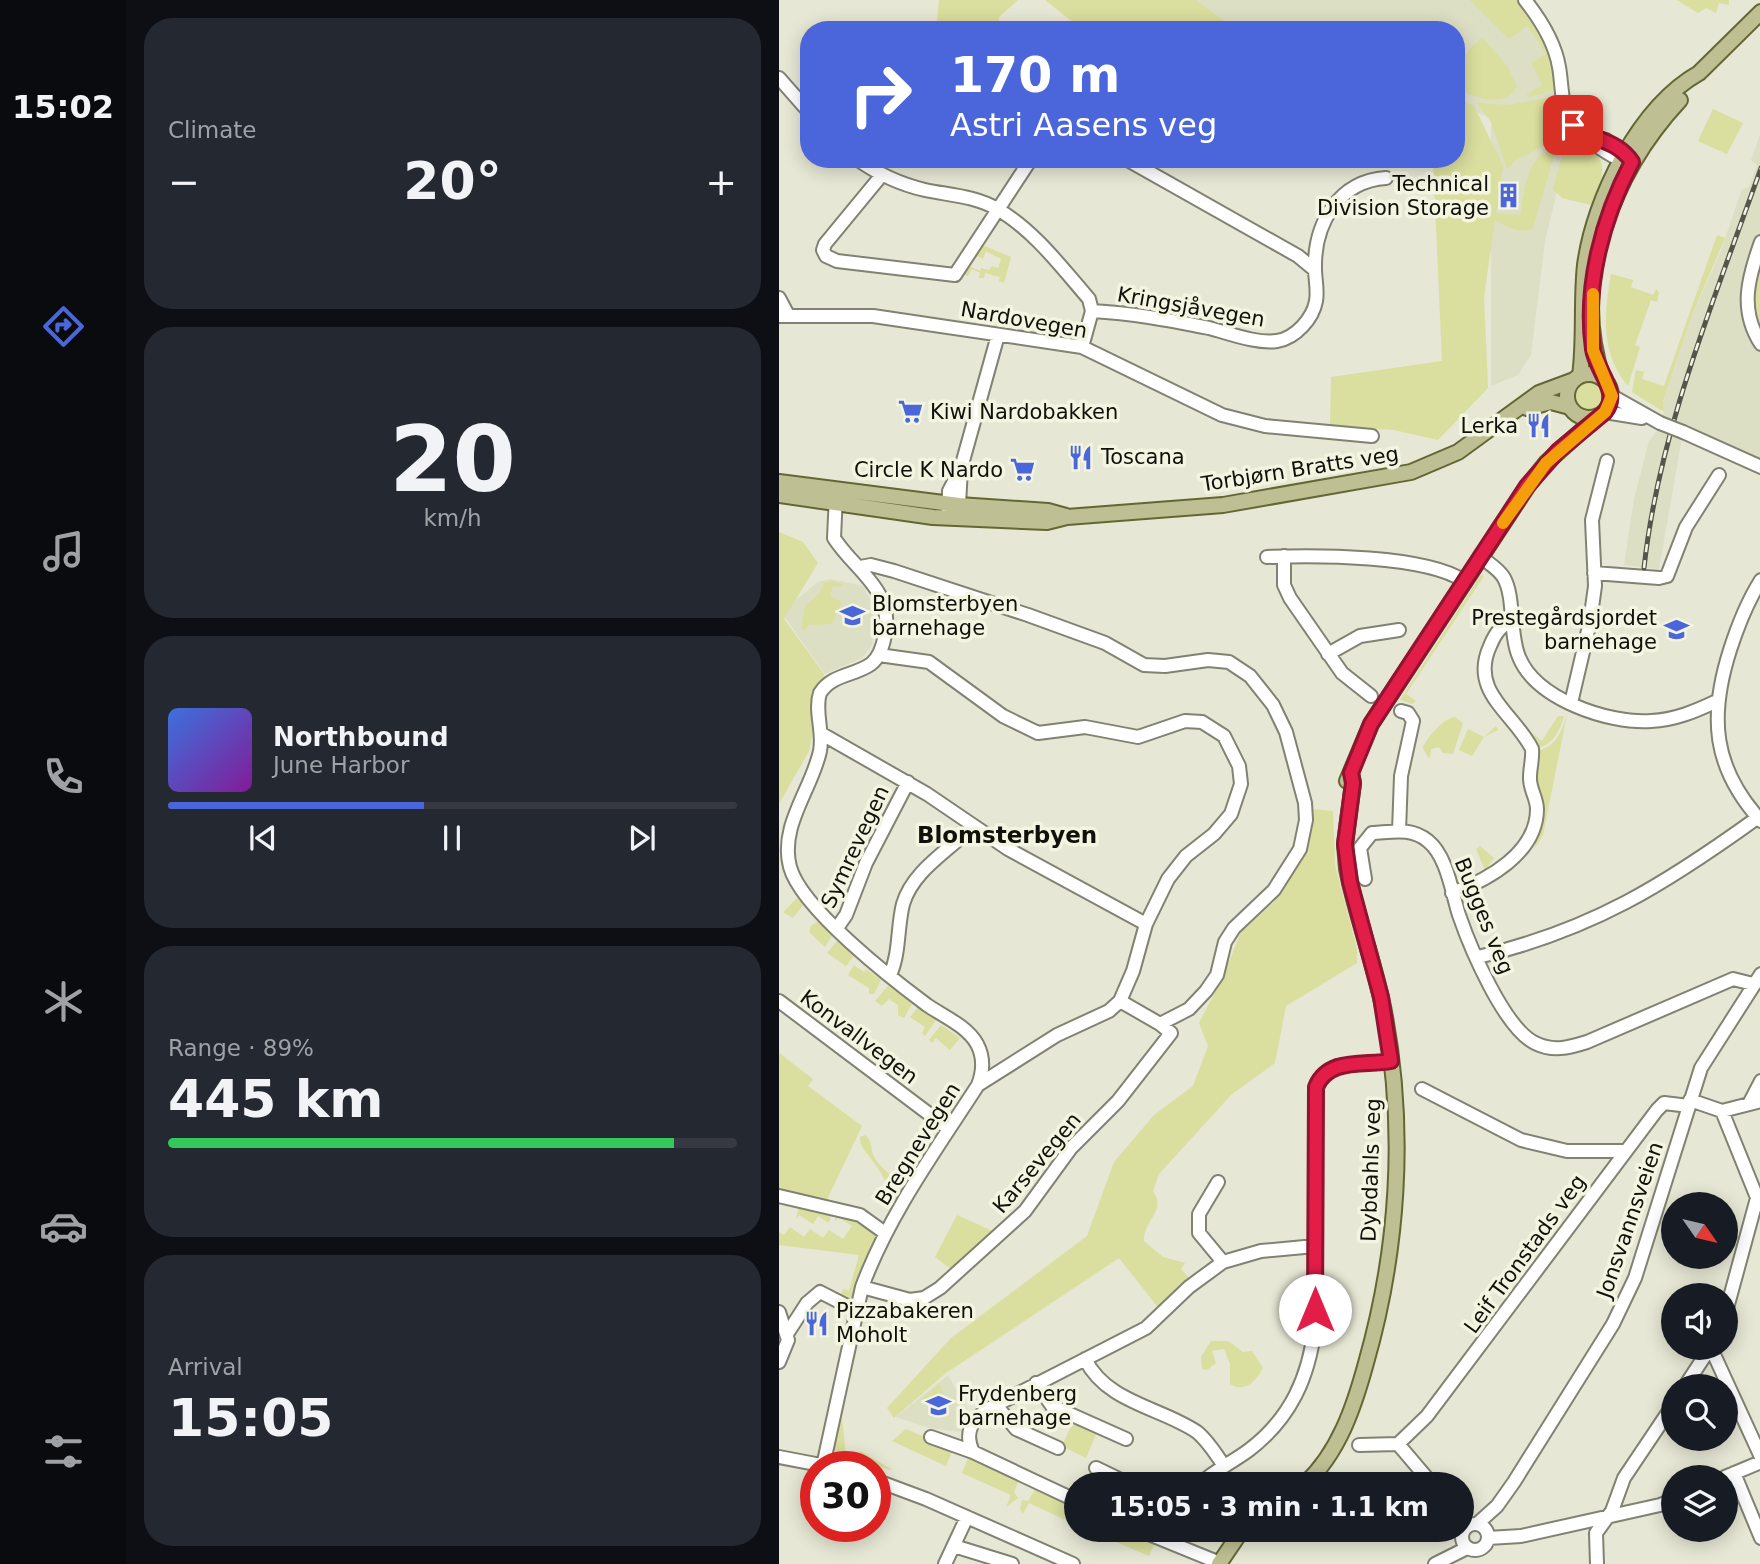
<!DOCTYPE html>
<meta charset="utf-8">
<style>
:root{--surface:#171b24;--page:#242831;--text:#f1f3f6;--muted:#9ea1a6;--line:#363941;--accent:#4b66db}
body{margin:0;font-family:"DejaVu Sans",sans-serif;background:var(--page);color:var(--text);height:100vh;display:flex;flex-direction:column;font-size:26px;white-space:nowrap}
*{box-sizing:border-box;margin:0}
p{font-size:23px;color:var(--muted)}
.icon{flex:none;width:38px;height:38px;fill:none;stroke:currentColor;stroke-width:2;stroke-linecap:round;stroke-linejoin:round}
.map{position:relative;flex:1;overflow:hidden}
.details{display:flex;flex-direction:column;gap:18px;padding:18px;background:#0d0f14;width:653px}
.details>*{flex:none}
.guide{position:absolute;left:21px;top:21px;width:665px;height:147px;border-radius:28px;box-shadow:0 4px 18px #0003;background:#4b66db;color:#fff;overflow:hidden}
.needle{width:46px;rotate:124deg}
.buttons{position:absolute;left:882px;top:1192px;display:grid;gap:14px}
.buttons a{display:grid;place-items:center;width:77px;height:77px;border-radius:50%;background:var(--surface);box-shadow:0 4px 18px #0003;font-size:35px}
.speed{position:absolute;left:21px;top:1451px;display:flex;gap:14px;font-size:35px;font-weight:700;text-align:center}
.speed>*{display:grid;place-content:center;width:91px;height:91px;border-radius:50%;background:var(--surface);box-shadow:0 4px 18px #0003;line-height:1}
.speed .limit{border:10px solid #d22;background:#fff;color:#111}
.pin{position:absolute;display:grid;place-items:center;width:60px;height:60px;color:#fff;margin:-30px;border-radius:14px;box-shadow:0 4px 10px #0006}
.me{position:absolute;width:77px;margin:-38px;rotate:0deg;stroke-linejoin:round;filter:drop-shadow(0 0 5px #0008)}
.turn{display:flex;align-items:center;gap:24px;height:147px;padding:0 35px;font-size:32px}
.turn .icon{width:91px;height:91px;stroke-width:2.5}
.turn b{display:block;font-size:49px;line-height:60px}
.big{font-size:52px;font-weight:800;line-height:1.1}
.details .tile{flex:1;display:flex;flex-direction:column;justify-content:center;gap:10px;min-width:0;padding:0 24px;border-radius:28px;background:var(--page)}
.details .dial{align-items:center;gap:0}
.dial b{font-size:91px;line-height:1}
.song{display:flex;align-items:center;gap:21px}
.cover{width:84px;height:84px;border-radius:10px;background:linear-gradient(135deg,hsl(220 70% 55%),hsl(290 70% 35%))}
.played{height:7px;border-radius:4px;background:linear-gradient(90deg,var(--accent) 45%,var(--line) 45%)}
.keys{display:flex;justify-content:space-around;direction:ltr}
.heat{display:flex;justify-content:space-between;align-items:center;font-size:38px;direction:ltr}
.charge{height:10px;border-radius:5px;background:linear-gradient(90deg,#34c759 89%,var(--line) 0)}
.trip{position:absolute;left:285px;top:1472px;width:410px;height:70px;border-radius:35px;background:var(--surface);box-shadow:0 4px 18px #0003;font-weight:800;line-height:70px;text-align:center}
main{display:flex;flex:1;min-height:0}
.dock{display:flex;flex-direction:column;width:126px;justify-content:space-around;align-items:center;background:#090b0e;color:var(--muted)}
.dock .icon{width:49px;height:49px}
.dock .active{color:var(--accent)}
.dock b{font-size:32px;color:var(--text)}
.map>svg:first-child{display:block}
.built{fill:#dddfc4}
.green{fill:#dade9e}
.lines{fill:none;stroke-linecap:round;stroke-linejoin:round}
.minor-casing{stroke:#818271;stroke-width:16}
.major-casing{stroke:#646734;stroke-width:18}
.minor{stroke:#fff;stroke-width:12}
.major{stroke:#bebf93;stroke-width:14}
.rail-casing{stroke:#55564b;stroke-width:5}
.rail{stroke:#f3f5e1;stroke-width:2.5;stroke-dasharray:8;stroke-linecap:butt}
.minor-bridge-casing{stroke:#818271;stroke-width:16;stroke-linecap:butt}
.minor-bridge{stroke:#fff;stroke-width:12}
.route-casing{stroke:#92132f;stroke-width:18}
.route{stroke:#e11d48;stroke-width:12}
.slow{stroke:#f59e0b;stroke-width:12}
.labels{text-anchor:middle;stroke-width:7;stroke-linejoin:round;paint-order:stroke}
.poi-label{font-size:21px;fill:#10110a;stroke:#f3f5e1;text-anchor:start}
.street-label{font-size:21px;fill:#10110a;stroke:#f3f5e1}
.neighbourhood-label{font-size:23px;font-weight:bold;fill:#10110a;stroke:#f3f5e1}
</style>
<main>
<nav class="dock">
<b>15:02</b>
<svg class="icon active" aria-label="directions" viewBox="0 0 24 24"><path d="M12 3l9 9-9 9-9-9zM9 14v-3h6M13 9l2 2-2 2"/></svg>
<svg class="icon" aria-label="music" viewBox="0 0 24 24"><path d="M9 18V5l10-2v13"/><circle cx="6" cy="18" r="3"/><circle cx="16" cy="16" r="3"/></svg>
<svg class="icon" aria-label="phone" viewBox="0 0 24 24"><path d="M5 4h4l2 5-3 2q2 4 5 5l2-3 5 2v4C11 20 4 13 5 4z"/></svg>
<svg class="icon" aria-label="climate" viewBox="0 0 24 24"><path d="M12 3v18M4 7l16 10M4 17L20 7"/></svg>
<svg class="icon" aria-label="car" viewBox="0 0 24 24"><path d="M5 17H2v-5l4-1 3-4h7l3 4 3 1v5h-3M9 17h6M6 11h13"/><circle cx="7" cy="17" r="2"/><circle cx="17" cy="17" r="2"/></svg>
<svg class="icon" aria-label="filters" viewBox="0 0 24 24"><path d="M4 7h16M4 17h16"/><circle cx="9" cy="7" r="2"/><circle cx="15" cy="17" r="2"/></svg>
</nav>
<section class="details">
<div class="tile"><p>Climate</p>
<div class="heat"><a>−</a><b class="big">20°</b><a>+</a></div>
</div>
<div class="tile dial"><b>20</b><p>km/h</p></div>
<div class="tile">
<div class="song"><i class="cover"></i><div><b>Northbound</b><p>June Harbor</p></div></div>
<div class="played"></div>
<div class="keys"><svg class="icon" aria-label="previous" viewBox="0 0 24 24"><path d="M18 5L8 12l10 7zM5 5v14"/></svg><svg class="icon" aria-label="pause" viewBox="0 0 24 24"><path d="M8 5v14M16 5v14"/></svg><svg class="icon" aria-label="next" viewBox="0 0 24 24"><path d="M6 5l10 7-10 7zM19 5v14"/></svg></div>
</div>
<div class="tile"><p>Range · 89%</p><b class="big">445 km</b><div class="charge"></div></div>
<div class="tile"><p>Arrival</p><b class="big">15:05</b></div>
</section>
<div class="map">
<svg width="982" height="1564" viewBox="0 0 982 1564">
<rect width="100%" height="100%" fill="#e6e7d4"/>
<path class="built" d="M409,0H746L780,63L789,147L766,241L752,355L739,375L712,386V119L677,102V30H453Z
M981,135V467L904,432L880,569L845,565L855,499L870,441L878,431L885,412L884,402L913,315L941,253L963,189L970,187L978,165L972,160Z
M52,579L84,586L95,606L97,625L93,645L83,658L46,674L2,612L39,582Z
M169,1375L192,1416L183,1432L150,1428L117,1417Z"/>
<path class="green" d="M160,0H239L220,17L218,30H137L158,21Z
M266,0H417L457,30H304Z
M691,0H739C760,28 773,54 778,89L751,97L747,95L763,85L752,63L767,54L749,26L730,39Z
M898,0H950V5L940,3L937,13L927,8L919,13Z
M703,37L729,67L738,86C725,110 697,97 677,89V64Z
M777,96L785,121L782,137L737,160L728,169L712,122L698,103L730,105Z
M677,99L695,106L724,166L717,213L741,215C746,192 747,152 777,149L754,228C742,235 726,226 716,220L705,297L709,388L659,440L615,430L551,426L552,377L663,361L654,159H677Z
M934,109L964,123L948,154L919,141Z
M796,139C833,159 826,171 812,205L783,198L774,189L784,151Z
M938,235L946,238L913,315L884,401L885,412L853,392L857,370L865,372L863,379L885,386Z
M203,245L232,257L225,283L220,281L221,277L206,273L205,278H200L201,273L193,269L189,276L186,275L190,266L201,271L202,268L210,270L213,266L219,268L222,259L207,251L204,259L197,256Z
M981,264V328L974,291Z
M832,274L854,280L852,287L874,295L877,289L880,292L878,302L872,300L856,345L861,347L849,386C821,353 825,313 832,274Z
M795 396a14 14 0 1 1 28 0a14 14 0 1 1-28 0Z
M0,532L24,542L39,563L5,619L45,674L30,751L0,804Z
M702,575L705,576L627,694L637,701L633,704L621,700Z
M54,581L64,584L63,587L54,586L51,596L63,602L53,624L30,625L25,631L22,628L26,606L41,593L45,583Z
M789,709L764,835L756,848L754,783L756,751C778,749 785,727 789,709Z
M779,716H785C781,731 772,748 755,748L739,722L763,741Z
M676,717L684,723L674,754L664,753L660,747L652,749L651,758L649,757L644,748C647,738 665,718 676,717Z
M717,726L719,730L705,737L693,756L680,750L689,729L705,737Z
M532,809L554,811L556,865L578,949V963L507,1006L496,1063L453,1094L380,1174L374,1191C388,1211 364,1220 365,1241L384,1257L406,1263L402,1269L412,1280L382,1311L340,1258L167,1373L115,1418L108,1408L172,1338L308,1236L335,1162L375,1115L414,1086L429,1046L420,1023L443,979L462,932L494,903L529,848Z
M701,846L715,858L706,870L697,849Z
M18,898L24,905L14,918L4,912Z
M39,921L53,936L46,947L30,932L32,926Z
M58,941L75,956L67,966L48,953Z
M75,965L85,972L87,969L102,980L95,994H90V988L69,975Z
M110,985L133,1004L125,1018L119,1015V1005L110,999L103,1006L96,1001Z
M139,1007L157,1020L146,1036L143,1033L146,1027L131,1017Z
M162,1025L181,1038L171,1050L157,1038L153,1043L150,1040Z
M0,1053L34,1079L29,1086L83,1126L45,1206L0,1196Z
M86,1135C94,1142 91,1146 94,1155C101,1171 122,1176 119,1196L116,1199L110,1198C109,1168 79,1152 81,1137Z
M20,1205L53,1212L50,1223L39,1216L34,1224L20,1215L17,1219Z
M57,1212L74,1215L98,1236L71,1301L61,1297L64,1289L70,1291L80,1255L0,1245V1232L5,1235L11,1227L25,1237L31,1229L44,1238L50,1230L64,1239L73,1226L59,1217L56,1222Z
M178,1215L218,1233L174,1271L156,1257Z
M432,1341H449L464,1352L473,1351L484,1368C476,1382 466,1393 451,1384V1364L445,1349L433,1351L437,1363L428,1370L423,1369L422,1357Z
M160,1384L165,1393L150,1403L144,1398Z
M62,1408L67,1456L55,1450Z
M294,1422L318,1432L307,1458L283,1446Z
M127,1429L174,1449L167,1466L113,1441Z
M82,1451L112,1469V1470L74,1458Z
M190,1456L240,1480L235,1492L239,1498L227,1507L232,1495L183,1473Z
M257,1488L297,1506V1525L250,1503L244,1514L241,1509L243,1500L249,1501Z
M318,1530H349L376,1543L370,1556L323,1536L317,1532Z"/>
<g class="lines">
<defs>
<path id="minor" d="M746,0C761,19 776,43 780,67C783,83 782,105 790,120C797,133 836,161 850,162
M0,78L30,112
M810,136L827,140L851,159
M78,159C99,174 120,184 146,190C169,195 197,196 218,209C254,229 284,269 310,299L313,311L303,347
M347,159L519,256L536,270
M102,176L46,244L44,250L47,256L58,261L176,275L252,159
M982,242C969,278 960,310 982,344
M0,298L9,315
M313,311C353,313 390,320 430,328C450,333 477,344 498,341C517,338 534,318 537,301C539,290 536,279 536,269C535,223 560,181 607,178
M0,316H94L303,347L443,415L486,426L593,436
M833,396L881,423
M826,412L863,418
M904,432L982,467
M169,513L170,491L182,468
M174,513L180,505L182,468L219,335
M505,556V585L511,598L563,673L592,696
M488,557C536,555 647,555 685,581
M702,557C709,563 720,569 725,578C736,598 730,633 740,657C757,699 829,724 872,721C896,720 917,711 938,701
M81,567L92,565L115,571L249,615L326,643L365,665L386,666L429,660L450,662L471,676L494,705L507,732L526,803L527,820L521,849L495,890L455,928L446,942L438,975L427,991L410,1009L381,1024L341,1001
M815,573L880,578L888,576L907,527L940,475
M982,580C968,602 959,625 951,650C930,716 933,767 982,821
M549,654L581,636L620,630
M100,655L150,662L224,716L259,733L306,727L359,737L406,721L423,722L445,736L460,766L462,784L452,814L435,834L407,856L389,879L367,924L354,971L341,1001L330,1011L278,1035L199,1085
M792,703L811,622L816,586L813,520L828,461
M43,734L148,794L229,849L367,924
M620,831L622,776L634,721L629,713L622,711
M586,879L581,848L593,833C614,832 632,827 649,841C668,856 673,893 680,915C691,947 725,1028 756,1043C774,1052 789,1048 808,1042L954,979L974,984
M673,893C709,880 758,853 758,809C758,798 750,788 751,777C751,767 754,759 753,749C735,713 690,692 711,646C715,636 721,625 732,622
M58,928L67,915L87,863L129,782
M699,957C813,930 885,885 978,818
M111,975C121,953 118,928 124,904C134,870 170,851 194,826
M0,1001L170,1129
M643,1089L742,1140L788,1151H845
M911,1100L943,1111
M970,1104L982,1081
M943,1111L981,1205
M943,1111L982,1101
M439,1182L420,1214V1233L444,1262
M0,1196L81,1215L106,1233
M83,1287L131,1300L145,1298L161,1288L246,1211L292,1148L339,1101L392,1033L381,1024
M0,1312L9,1340L0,1362
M947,1312L978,1198
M8,1334L28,1303L41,1292L78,1311
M932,1348L982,1457
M306,1359C328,1403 381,1407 418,1432C429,1441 437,1454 445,1466
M257,1383L273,1406L347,1439
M906,1386L931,1348
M217,1405L237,1429L279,1448
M152,1437L194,1452
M619,1444L653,1484
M580,1445L619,1444L648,1416L878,1110L885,1103L910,1106
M0,1457L47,1466
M44,1466L83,1287C110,1214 157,1150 199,1085C204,1072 205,1057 198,1044C188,1026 164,1016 148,1005C113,979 22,908 11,867C0,826 33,789 41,751C45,732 35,711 41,693C53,674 75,676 92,664C101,657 104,645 106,635C115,589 76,571 55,538L57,495
M317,1468L350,1484
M955,1473L982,1538
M946,1477L982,1462
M96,1480L147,1499L294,1564
M421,1484C436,1470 454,1462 470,1450C512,1418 530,1377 536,1326V1095L540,1080L558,1066L612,1061
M298,1501L194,1452C184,1431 194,1418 213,1407L367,1328L410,1287L444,1262L482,1251L536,1246
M683 1537a13 13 0 1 1 26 0a13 13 0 1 1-26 0Z
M698,1524L718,1506L735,1482L834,1324L856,1278L922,1068L982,974
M360,1530L441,1563
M709,1538L742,1536L881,1505L894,1500
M175,1546L233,1564
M166,1564L188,1517
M656,1564L688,1548
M818,1564L817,1533L833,1511L845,1478L894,1405"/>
<path id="major" d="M788 396a22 22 0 1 1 44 0a22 22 0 1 1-44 0Z
M801,376C806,339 802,302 806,265C815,198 860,107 920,73L982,12
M824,379C790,281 834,172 901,100
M748,408L772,402L791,407
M0,482L180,505L269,511L287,516
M0,495L154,517L268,522L288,517L444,505L632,472L679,452L760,393L795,380
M568,781L592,724L748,487L767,463L817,418
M526,1484C560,1452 575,1407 587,1363C619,1251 627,1132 606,1017C597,967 578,919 568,869L566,844L574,783L572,773
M440,1564L463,1530"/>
</defs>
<use href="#minor" class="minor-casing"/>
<use href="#major" class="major-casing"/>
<use href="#minor" class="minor"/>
<use href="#major" class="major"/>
<defs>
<path id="rail" d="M865,568C880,430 936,298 982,168"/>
</defs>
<use href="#rail" class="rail-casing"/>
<use href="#rail" class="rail"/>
<defs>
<path id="minor-bridge" d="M881,423L904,432"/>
</defs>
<use href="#minor-bridge" class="minor-bridge-casing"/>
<use href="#minor-bridge" class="minor-bridge"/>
</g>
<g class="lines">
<defs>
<path id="route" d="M536,1310L537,1087C549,1057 586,1066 612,1061L602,997L571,882L566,844L574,783L572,773L592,724L748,486L779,451L826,412C842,392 817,371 814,349C805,286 824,217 853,162C838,139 813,141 794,125"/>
</defs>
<use href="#route" class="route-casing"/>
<use href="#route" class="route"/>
<path class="slow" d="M724,523L767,463L826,412L833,396L814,350V294"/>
</g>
<defs>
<symbol id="building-bare" viewBox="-9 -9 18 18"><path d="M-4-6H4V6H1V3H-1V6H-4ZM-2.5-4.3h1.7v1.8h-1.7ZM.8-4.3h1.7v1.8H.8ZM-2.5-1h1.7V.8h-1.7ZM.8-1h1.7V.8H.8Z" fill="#4b66db" stroke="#f3f5e1" stroke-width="2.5" paint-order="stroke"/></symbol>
<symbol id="supermarket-bare" viewBox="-9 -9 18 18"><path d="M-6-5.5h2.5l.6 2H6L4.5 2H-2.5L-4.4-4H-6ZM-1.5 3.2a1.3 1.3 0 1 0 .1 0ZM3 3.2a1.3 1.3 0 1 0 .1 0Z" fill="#4b66db" stroke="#f3f5e1" stroke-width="2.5" paint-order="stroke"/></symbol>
<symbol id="restaurant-bare" viewBox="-9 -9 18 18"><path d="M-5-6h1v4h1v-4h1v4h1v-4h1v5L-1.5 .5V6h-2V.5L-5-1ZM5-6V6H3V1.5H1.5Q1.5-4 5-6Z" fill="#4b66db" stroke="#f3f5e1" stroke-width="2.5" paint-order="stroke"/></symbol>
<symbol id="school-bare" viewBox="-9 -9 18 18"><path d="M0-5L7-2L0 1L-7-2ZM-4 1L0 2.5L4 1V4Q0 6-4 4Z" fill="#4b66db" stroke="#f3f5e1" stroke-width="2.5" paint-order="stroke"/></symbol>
</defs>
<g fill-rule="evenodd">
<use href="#building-bare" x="712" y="178" width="35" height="35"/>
<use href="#supermarket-bare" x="114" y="394" width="35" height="35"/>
<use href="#restaurant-bare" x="742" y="408" width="35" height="35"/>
<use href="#restaurant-bare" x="284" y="440" width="35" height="35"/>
<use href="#supermarket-bare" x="226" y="452" width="35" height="35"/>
<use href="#school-bare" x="56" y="598" width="35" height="35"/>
<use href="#school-bare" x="880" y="612" width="35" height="35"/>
<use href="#restaurant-bare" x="20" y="1306" width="35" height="35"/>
<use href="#school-bare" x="142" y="1388" width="35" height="35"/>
</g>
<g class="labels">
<g class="poi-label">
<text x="710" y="191" text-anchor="end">Technical<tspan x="710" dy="24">Division Storage</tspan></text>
<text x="151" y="419">Kiwi Nardobakken</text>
<text x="739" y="433" text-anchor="end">Lerka</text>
<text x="322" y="464">Toscana</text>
<text x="224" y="477" text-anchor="end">Circle K Nardo</text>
<text x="93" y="611">Blomsterbyen<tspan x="93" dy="24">barnehage</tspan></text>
<text x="878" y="625" text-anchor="end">Prestegårdsjordet<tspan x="878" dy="24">barnehage</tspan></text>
<text x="57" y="1318">Pizzabakeren<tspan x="57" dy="24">Moholt</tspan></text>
<text x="179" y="1401">Frydenberg<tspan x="179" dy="24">barnehage</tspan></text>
</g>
<g class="street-label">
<text transform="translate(412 307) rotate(10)" y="7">Kringsjåvegen</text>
<text transform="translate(245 320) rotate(10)" y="7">Nardovegen</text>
<text transform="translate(521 469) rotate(-9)" y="7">Torbjørn Bratts veg</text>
<text transform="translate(76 847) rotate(-65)" y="7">Symrevegen</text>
<text transform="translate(705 916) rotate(68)" y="7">Bugges veg</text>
<text transform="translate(80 1037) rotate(37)" y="7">Konvallvegen</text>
<text transform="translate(139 1144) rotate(-58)" y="7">Bregnevegen</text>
<text transform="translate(258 1163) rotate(-50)" y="7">Karsevegen</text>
<text transform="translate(592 1170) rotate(-88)" y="7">Dybdahls veg</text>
<text transform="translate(851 1220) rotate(-71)" y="7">Jonsvannsveien</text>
<text transform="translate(746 1254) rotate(-54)" y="7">Leif Tronstads veg</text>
</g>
<g class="neighbourhood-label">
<text x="228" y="843">Blomsterbyen</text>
</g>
</g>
</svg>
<div class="buttons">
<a><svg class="needle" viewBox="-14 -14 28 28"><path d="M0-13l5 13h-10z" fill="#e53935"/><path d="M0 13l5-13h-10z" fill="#9ea1a6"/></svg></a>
<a><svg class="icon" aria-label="sound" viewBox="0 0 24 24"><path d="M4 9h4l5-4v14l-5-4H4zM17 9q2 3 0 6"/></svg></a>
<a><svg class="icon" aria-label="search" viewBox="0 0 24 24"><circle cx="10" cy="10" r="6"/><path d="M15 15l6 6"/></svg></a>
<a><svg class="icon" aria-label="layers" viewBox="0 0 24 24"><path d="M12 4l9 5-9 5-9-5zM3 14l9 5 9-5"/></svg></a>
</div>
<div class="speed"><div class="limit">30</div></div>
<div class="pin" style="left:794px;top:125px;background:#d93025"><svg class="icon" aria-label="arrive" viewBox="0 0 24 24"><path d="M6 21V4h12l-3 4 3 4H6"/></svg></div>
<svg class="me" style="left:536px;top:1310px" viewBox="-20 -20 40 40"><circle r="19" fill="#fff"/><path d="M0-13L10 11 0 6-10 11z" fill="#e11d48"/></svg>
<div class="trip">15:05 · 3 min · 1.1 km</div>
<div class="guide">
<div class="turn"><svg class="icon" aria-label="right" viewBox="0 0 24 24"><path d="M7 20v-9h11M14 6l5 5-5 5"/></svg><div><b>170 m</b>Astri Aasens veg</div></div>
</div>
</div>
</main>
